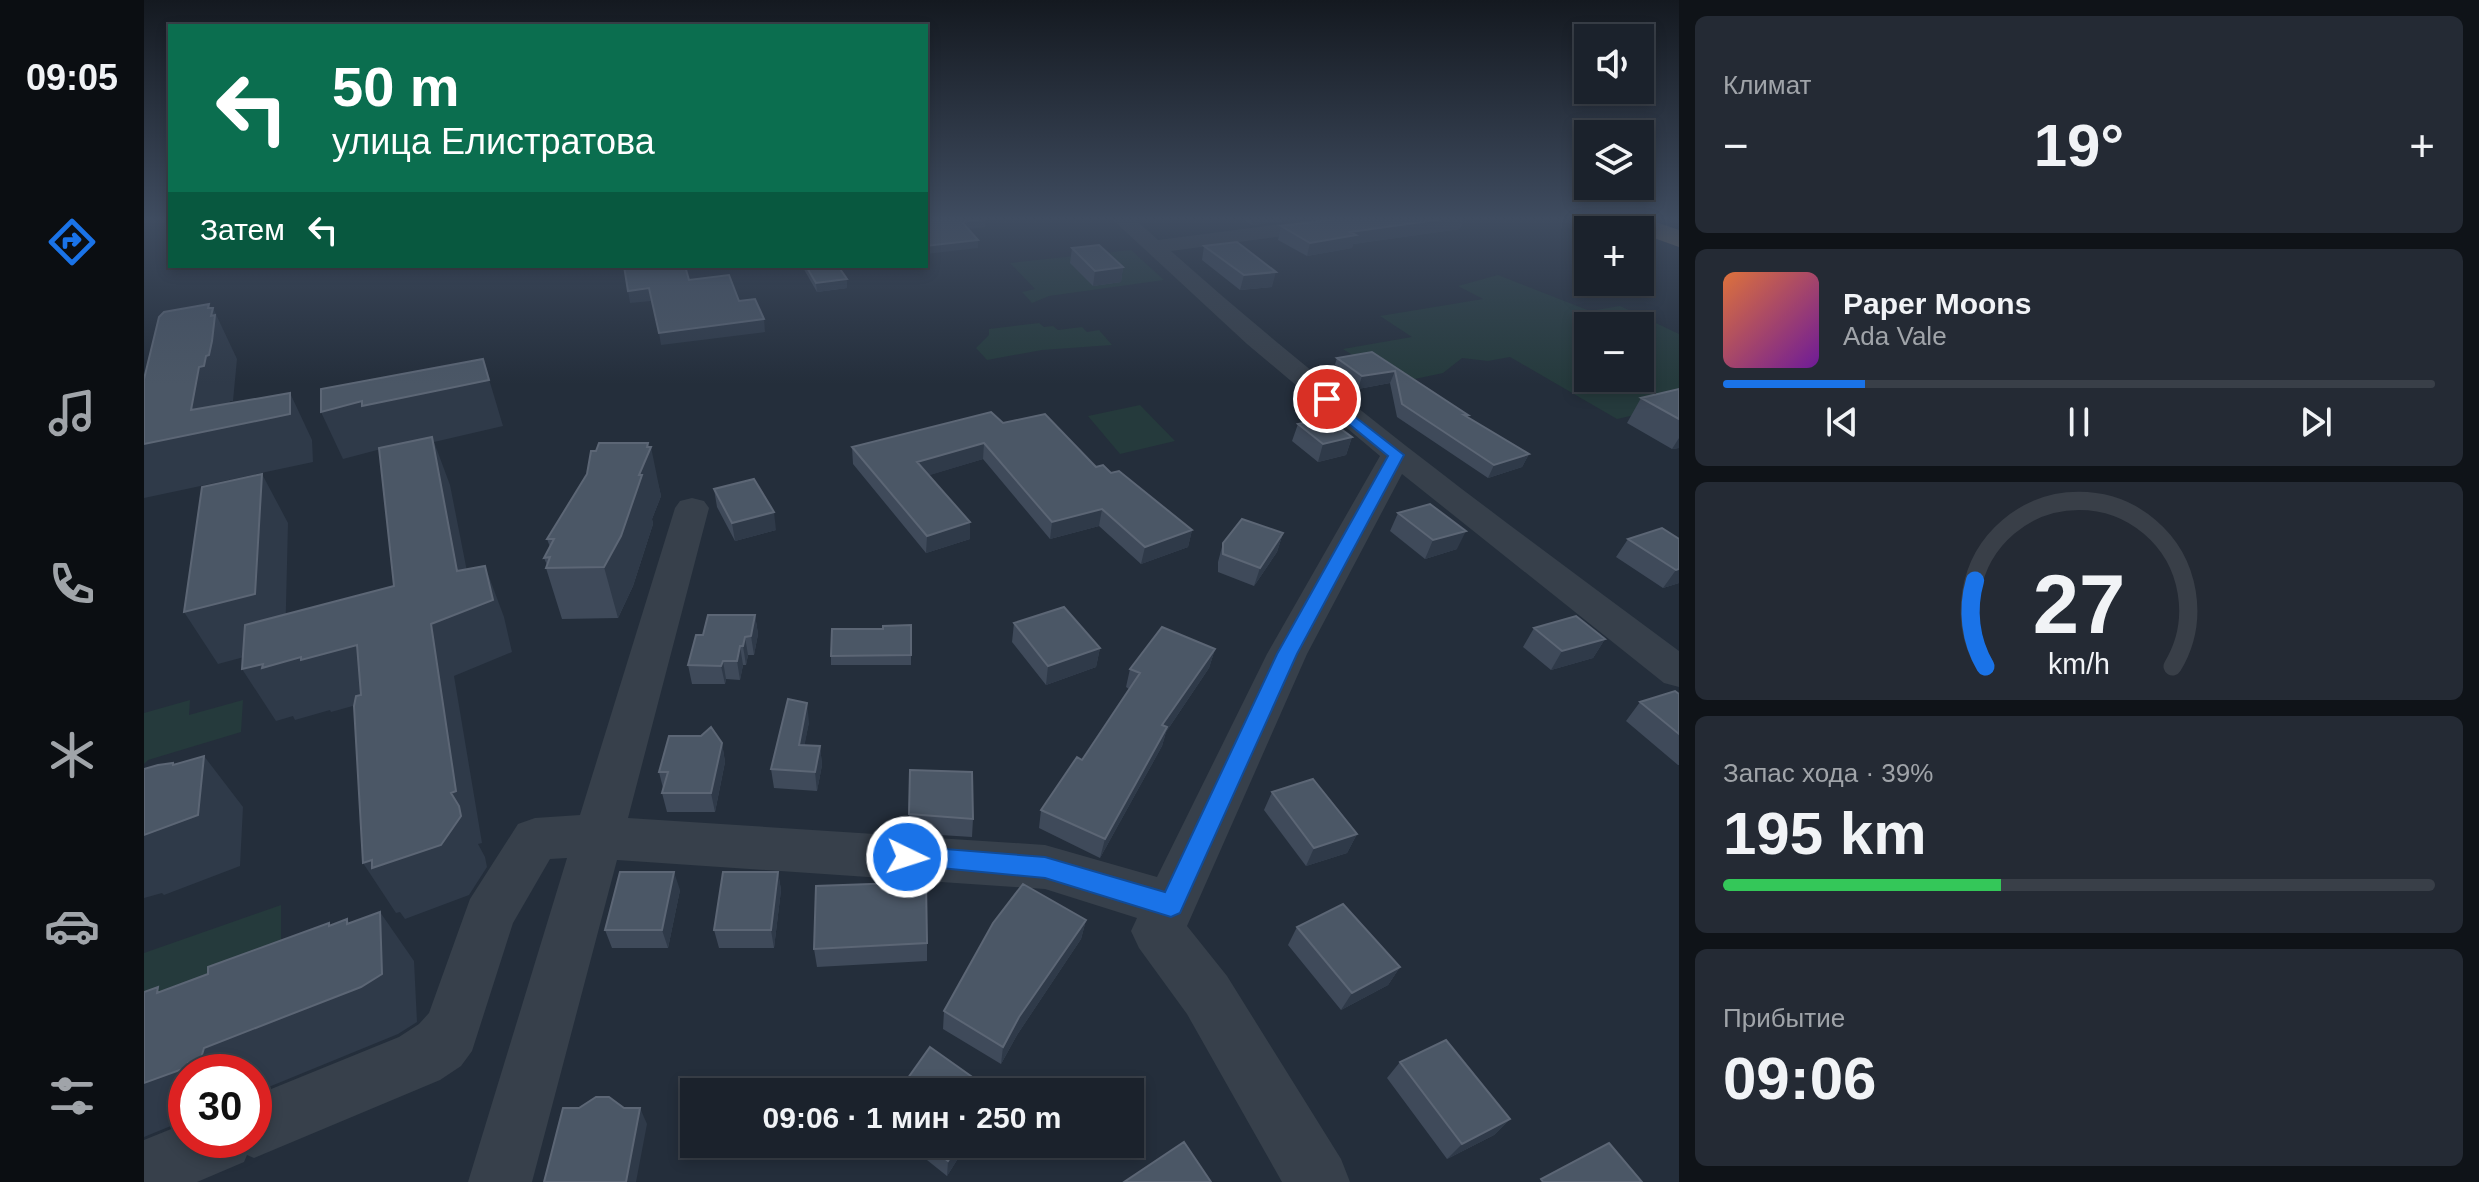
<!DOCTYPE html>
<html lang="ru">
<meta charset="utf-8">
<style>
:root{--surface:#1b222c;--page:#242a34;--text:#f1f3f6;--muted:#a0a4a9;--line:#393f48;--accent:#1a73e8}
body{margin:0;font-family:Arial,sans-serif;background:var(--page);color:var(--text);height:100vh;display:flex;flex-direction:column;font-size:30px;white-space:nowrap}
*{box-sizing:border-box;margin:0}
p{font-size:26px;color:var(--muted)}
.icon{flex:none;width:44px;height:44px;fill:none;stroke:currentColor;stroke-width:2;stroke-linecap:round;stroke-linejoin:round}
.map{position:relative;flex:1;overflow:hidden}
.drawer{display:flex;flex-direction:column;gap:16px;padding:16px;background:#0f1318;width:800px}
.drawer>*{flex:none}
.top-card{position:absolute;left:24px;top:24px;width:760px;height:244px;border-radius:0px;box-shadow:0 4px 12px #0003,0 0 0 2px var(--line);background:#0b6e4f;color:#fff;overflow:hidden}
.controls{position:absolute;left:1430px;top:24px;display:grid;gap:16px}
.controls a{display:grid;place-items:center;width:80px;height:80px;border-radius:0px;background:var(--surface);box-shadow:0 4px 12px #0003,0 0 0 2px var(--line);font-size:40px}
.speed{position:absolute;left:24px;top:1054px;display:flex;gap:16px;font-size:40px;font-weight:700;text-align:center}
.speed>*{display:grid;place-content:center;width:104px;height:104px;border-radius:50%;background:var(--surface);box-shadow:0 4px 12px #0003,0 0 0 2px var(--line);line-height:1}
.speed .limit{border:12px solid #d22;background:#fff;color:#111}
.pin{position:absolute;display:grid;place-items:center;width:68px;height:68px;color:#fff;margin:-34px;border:4px solid #fff;border-radius:50%;box-shadow:0 2px 8px #0007}
.me{position:absolute;width:88px;margin:-44px;rotate:94deg;stroke-linejoin:round;filter:drop-shadow(0 0 6px #0008)}
.turn{display:flex;align-items:center;gap:28px;height:168px;padding:0 32px;font-size:36px}
.turn .icon{width:104px;height:104px;stroke-width:2.5}
.turn b{display:block;font-size:56px;line-height:68px}
.then{display:flex;align-items:center;height:76px;padding:0 32px;background:#0003;gap:16px;font-size:30px}
.big{font-size:60px;font-weight:700;line-height:1.1}
.drawer .card{flex:1;display:flex;flex-direction:column;justify-content:center;gap:12px;min-width:0;padding:0 28px;border-radius:12px;background:var(--page)}
.drawer .dial{align-items:center;gap:0}
.dial svg{height:208px;overflow:visible;fill:none;stroke:var(--line);stroke-width:7;stroke-linecap:round;text-anchor:middle}
.dial text{fill:var(--text);stroke:none}
.song{display:flex;align-items:center;gap:24px}
.cover{width:96px;height:96px;border-radius:12px;background:linear-gradient(135deg,hsl(20 70% 55%),hsl(280 70% 35%))}
.played{height:8px;border-radius:4px;background:linear-gradient(90deg,var(--accent) 20%,var(--line) 20%)}
.keys{display:flex;justify-content:space-around;direction:ltr}
.heat{display:flex;justify-content:space-between;align-items:center;font-size:44px;direction:ltr}
.charge{height:12px;border-radius:6px;background:linear-gradient(90deg,#34c759 39%,var(--line) 0)}
.trip{position:absolute;left:536px;top:1078px;width:464px;height:80px;border-radius:0px;background:var(--surface);box-shadow:0 4px 12px #0003,0 0 0 2px var(--line);font-weight:700;line-height:80px;text-align:center}
main{display:flex;flex:1;min-height:0}
.dock{display:flex;flex-direction:column;width:144px;justify-content:space-around;align-items:center;background:#0b0e12;color:var(--muted)}
.dock .icon{width:56px;height:56px}
.dock .selected{color:var(--accent)}
.dock b{font-size:36px;color:var(--text)}
.map>svg:first-child{display:block}
.green{fill:#253a3c;fill-rule:evenodd}
.lines{fill:none;stroke-linecap:round;stroke-linejoin:round}
.minor{fill:#37404b;fill-rule:evenodd}
.highway{fill:#716554;fill-rule:evenodd}
.wall{fill:#3f4a5a}
.shaded-wall{fill:#2f3a49}
.building{fill:#4b5766;stroke:#5c6675;stroke-width:2}
.route{fill:#1a73e8;stroke:#114b97;stroke-width:2}
</style>
<main>
<nav class="dock">
<b>09:05</b>
<svg class="icon selected" aria-label="directions" viewBox="0 0 24 24"><path d="M12 3l9 9-9 9-9-9zM9 14v-3h6M13 9l2 2-2 2"/></svg>
<svg class="icon" aria-label="music" viewBox="0 0 24 24"><path d="M9 18V5l10-2v13"/><circle cx="6" cy="18" r="3"/><circle cx="16" cy="16" r="3"/></svg>
<svg class="icon" aria-label="phone" viewBox="0 0 24 24"><path d="M5 4h4l2 5-3 2q2 4 5 5l2-3 5 2v4C11 20 4 13 5 4z"/></svg>
<svg class="icon" aria-label="climate" viewBox="0 0 24 24"><path d="M12 3v18M4 7l16 10M4 17L20 7"/></svg>
<svg class="icon" aria-label="car" viewBox="0 0 24 24"><path d="M5 17H2v-5l4-1 3-4h7l3 4 3 1v5h-3M9 17h6M6 11h13"/><circle cx="7" cy="17" r="2"/><circle cx="17" cy="17" r="2"/></svg>
<svg class="icon" aria-label="filters" viewBox="0 0 24 24"><path d="M4 7h16M4 17h16"/><circle cx="9" cy="7" r="2"/><circle cx="15" cy="17" r="2"/></svg>
</nav>
<div class="map">
<svg width="1535" height="1182" viewBox="0 0 1535 1182">
<rect width="100%" height="100%" fill="#242e3b"/>
<path class="green" d="M987,250L1020,280L905,296L888,303L878,292L891,289L866,263Z
M1354,275L1446,311L1476,306L1535,334V405L1473,419L1366,357L1344,361L1318,358L1299,373L1252,383L1199,349L1268,337L1236,316L1339,299L1314,286ZM1444,326H1496V378H1444Z
M895,323L900,327L909,326L914,330L938,327L943,332L955,330L968,345L898,350L843,360L832,348L845,335V329Z
M996,405L1031,441L976,454L944,416Z
M46,700L45,715L99,700L97,732L4,760L0,764V713Z
M137,905V949L0,998V953Z"/>
<g class="lines">
<path class="minor" d="M968,219H991L1014,240L1176,219H1232L1229,223L1222,225L1027,251C1188,395 1362,523 1535,651V687L1520,683L1258,474L1163,654L1043,926L1083,976L1197,1159L1206,1182H1138L1043,1014L995,948L987,931L993,918L901,889L473,860L388,1182H324L423,858L406,859L369,923L328,1051L317,1066L296,1080L110,1158L103,1155L100,1162L53,1182H0V1140L42,1123V1140H110V1096L255,1037L275,1024L285,1013L326,899L374,824L391,818L436,815L531,508L536,501L548,498L560,501L565,508L484,818L901,845L1013,877L1123,654L1236,456L1103,344Z"/>
<path class="highway" d="M1469,219H1503L1535,230V247L1496,233V230L1472,224Z"/>
</g>
<path class="wall" d="M1098,219H1155L1108,225Z
M1195,219H1320L1316,229L1209,244L1208,248L1163,256L1134,240L1137,226Z
M1060,246L1128,287L1096,290L1058,260Z
M928,248L979,267L977,282L949,286L926,263Z
M658,266H694L703,288L673,292Z
M1228,352L1322,417L1385,454L1378,467L1344,478L1253,417L1246,383L1214,389L1189,371L1193,358Z
M1535,389V448L1528,449L1483,423L1497,398Z
M859,423L967,473L1048,530L1044,547L997,564L955,526L906,539L839,459L785,475L826,539L782,553L709,464L708,447Z
M1154,424L1208,437L1202,455L1174,462L1148,441Z
M505,447L517,496L508,519L509,524L489,586L474,618L418,619L402,568L403,565L400,558L406,547L403,539Z
M570,489L632,530L591,541L573,507Z
M1254,513L1313,549L1281,559L1246,531Z
M1139,533L1133,552L1110,586L1074,572V562L1079,543Z
M1484,539H1535V583L1519,588L1472,557Z
M611,615L614,634L610,655H604L602,665H599L596,680L582,679L581,684H548L544,665L559,635Z
M870,623L956,648L952,667L902,685L868,642Z
M767,625V665H687V656L739,629Z
M1390,628L1461,639L1449,658L1407,670L1379,647Z
M1071,649L1065,668L1022,732L1018,746L956,858L895,828L897,810L938,760L985,689L982,687L986,669Z
M1535,694V765H1534L1482,721L1496,702Z
M665,722L660,746H676L678,765L673,791L630,788L627,769Z
M557,736L578,743L581,762L571,812H523L518,793L519,788L515,772Z
M1128,792L1213,834L1203,853L1162,866L1120,810Z
M765,814L829,819L828,837L765,833Z
M634,872L637,890L630,948H575L570,930Z
M536,890L524,948H468L461,930Z
M942,920L937,939L873,1035L857,1064L799,1029L800,1011Z
M1153,927L1256,967L1244,985L1197,1010L1144,945Z
M783,943V961L673,967L670,949Z
M1256,1062L1366,1119L1350,1135L1303,1159L1243,1078Z
M763,1144H823L803,1176Z"/>
<path class="shaded-wall" d="M841,219V227L818,230V222Z
M1109,219H1155L1108,225Z
M1299,219H1320L1316,229L1209,244L1208,248L1163,256L1166,243L1206,232Z
M834,240V248L782,254V246Z
M979,267L977,282L949,286L951,271Z
M1132,272L1128,287L1096,290L1100,275Z
M703,279V288L673,292L672,283Z
M505,288L507,301L486,303L484,291Z
M65,304L68,311L69,308L93,359L89,401H86L84,411L146,393L168,440L169,462L0,498V444L47,410Z
M620,319L621,332L517,345L515,333Z
M339,359L359,426L290,442L306,485L330,607L341,566L360,617L368,652L310,676L338,843L334,844L341,857L343,867L325,895L261,919L256,912L252,913L219,863L307,793L237,449L199,459L177,412Z
M1251,371L1246,383L1214,389L1218,376Z
M1208,437L1202,455L1174,462L1179,444Z
M1535,438V448L1528,449Z
M504,443L506,450L507,447L517,496L508,519L509,524L489,586L474,618L460,567L495,475Z
M840,443L839,459L773,479V462Z
M1385,454L1378,467L1344,478L1350,465Z
M118,474L144,523L141,646L74,664L40,612Z
M958,509L955,526L906,539L908,522Z
M630,512L632,530L591,541L588,523Z
M826,522V539L782,553L783,536Z
M1048,530L1044,547L997,564L1001,547Z
M1322,531L1313,549L1281,559L1289,540Z
M1139,533L1133,552L1110,586L1116,568Z
M1535,569V583L1519,588L1532,570Z
M611,615L614,634L610,655L607,636Z
M601,637L604,655L602,665L599,646Z
M1461,639L1449,658L1407,670L1418,651Z
M213,645L241,697L187,712L186,710L151,720L149,716L132,721L98,669L119,664L157,657Z
M596,646L599,665L596,680L593,661Z
M956,648L952,667L902,685L904,666Z
M1071,649L1065,668L1022,732L1018,746L956,858L961,839L1018,725Z
M579,661L582,679L581,684L577,666Z
M663,703L665,722L657,764L655,745Z
M578,743L581,762L571,812L567,793Z
M676,746L678,765L673,791L671,772Z
M60,756L99,807L96,866L20,895L18,893L0,898V835L29,763L56,797Z
M1213,834L1203,853L1162,866L1170,848Z
M530,872L536,890L524,948L518,930Z
M634,872L637,890L630,948L627,930Z
M236,912L270,961L273,1022L254,1034L110,1093V1072H42V1129L34,1123L0,1137V1083L44,1063L203,924V919L238,968Z
M942,920L937,939L873,1035L857,1064L859,1047L875,1017Z
M1256,967L1244,985L1197,1010L1208,993Z
M496,1108L503,1124L492,1182H482Z
M1366,1119L1350,1135L1303,1159L1318,1144Z
M815,1144H823L803,1176L804,1161Z"/>
<path class="building" d="M782,219H841L818,222L834,240L782,246Z
M1195,219H1299L1206,232L1212,235L1166,243L1137,226Z
M1093,242L1132,272L1100,275L1060,246Z
M955,245L979,267L951,271L928,248Z
M480,266H541L545,280L585,275L595,301L611,299L620,319L515,333L505,288L484,291Z
M662,266H694L703,279L672,283Z
M65,304L64,308H69L67,316L71,315L68,341L65,355L62,356L60,366L55,367L47,410L146,393V414L0,444V379L15,317L20,312Z
M1228,352L1324,415H1320L1385,454L1350,465L1258,404L1251,371L1218,376L1193,358Z
M339,359L345,380L218,406V401L177,412V389Z
M1535,389V419L1497,398Z
M847,412L859,423L901,414L952,467L959,465L967,473L975,471L1048,530L1001,547L958,509L908,522L840,443L773,462L826,522L783,536L708,447Z
M1182,418L1208,437L1179,444L1154,424Z
M288,437L313,571L341,566L349,600L287,624L312,791L307,793L315,806L317,816L297,845L228,868V860L219,863L210,706L212,696L217,695L213,645L157,660V657L118,668L119,664L98,669L101,625L250,586L235,448Z
M455,443H504L503,447H507L495,475H498L477,536L460,567L402,568L406,557L400,558L410,539H403L443,474L447,451H452Z
M118,474L111,594L40,612L58,487Z
M610,479L630,512L588,523L570,489Z
M1286,504L1322,531L1289,540L1254,513Z
M1098,519L1139,533L1116,568L1079,554V543Z
M1518,528L1535,539V569L1532,570L1484,539Z
M920,607L956,648L904,666L870,623Z
M564,615H611L607,636L601,637L599,646H596L593,661H579L577,666L544,665L552,635H559Z
M1432,616L1461,639L1418,651L1390,628Z
M767,625V655L687,656L688,629H739V626Z
M1018,627L1071,649L1018,725L1023,727L961,839L897,810L933,757L938,760L996,673L986,669Z
M1531,691L1535,694V734L1496,702Z
M644,699L663,703L655,745L676,746L671,772L627,769Z
M567,727L578,743L567,793H518L524,772H515L525,736H557Z
M60,756L54,815L0,835V769L14,765L29,763V765Z
M766,770L828,772L829,819L765,814Z
M1169,779L1213,834L1170,848L1128,792Z
M476,872H530L518,930H461Z
M579,872H634L627,930H570Z
M782,882L783,943L670,949L672,886Z
M879,884L942,920L875,1017L859,1047L800,1011L849,923Z
M1199,904L1256,967L1208,993L1153,927Z
M236,912L238,974L217,987L60,1048L57,1058L44,1063V1067L0,1083V992L14,987L13,993L64,974V967L185,923V926L203,919V924Z
M1302,1040L1366,1119L1318,1144L1256,1062Z
M786,1047L848,1091V1092H754Z
M452,1097H465L480,1108H496L482,1182H400L419,1108H435Z
M1040,1142L1067,1182H980Z
M1465,1143L1498,1182H1399L1397,1179Z
M783,1144H815L804,1161Z"/>
<linearGradient id="sky" x2="0" y2="1"><stop stop-color="#141920"/><stop offset="0.57" stop-color="#3f4c60"/><stop offset="1" stop-color="#3f4c60" stop-opacity="0"/></linearGradient>
<rect width="1535" height="384" fill="url(#sky)"/>
<path class="route" d="M1183,395L1260,455L1153,654L1036,913L1027,917L901,878L755,864L751,857L755,849L763,846L901,857L1021,892L1133,654L1244,456L1178,402L1176,399Z"/>
</svg>
<div class="controls">
<a><svg class="icon" aria-label="sound" viewBox="0 0 24 24"><path d="M4 9h4l5-4v14l-5-4H4zM17 9q2 3 0 6"/></svg></a>
<a><svg class="icon" aria-label="layers" viewBox="0 0 24 24"><path d="M12 4l9 5-9 5-9-5zM3 14l9 5 9-5"/></svg></a>
<a>+</a>
<a>−</a>
</div>
<div class="speed"><div class="limit">30</div></div>
<div class="pin" style="left:1183px;top:399px;background:#d93025"><svg class="icon" aria-label="arrive" viewBox="0 0 24 24"><path d="M6 21V4h12l-3 4 3 4H6"/></svg></div>
<svg class="me" style="left:763px;top:857px" viewBox="-20 -20 40 40"><circle r="17" fill="#1a73e8" stroke="#fff" stroke-width="3"/><path d="M0-11L8 9 0 5-8 9z" fill="#fff"/></svg>
<div class="trip">09:06 · 1 мин · 250 m</div>
<div class="top-card">
<div class="turn"><svg class="icon" aria-label="left" viewBox="0 0 24 24"><path d="M17 20v-9H6M10 6l-5 5 5 5"/></svg><div><b>50 m</b>улица Елистратова</div></div>
<div class="then">Затем<svg class="icon" aria-label="left" viewBox="0 0 24 24"><path d="M17 20v-9H6M10 6l-5 5 5 5"/></svg></div>
</div>
</div>
<section class="drawer">
<div class="card"><p>Климат</p>
<div class="heat"><a>−</a><b class="big">19°</b><a>+</a></div>
</div>
<div class="card">
<div class="song"><i class="cover"></i><div><b>Paper Moons</b><p>Ada Vale</p></div></div>
<div class="played"></div>
<div class="keys"><svg class="icon" aria-label="previous" viewBox="0 0 24 24"><path d="M18 5L8 12l10 7zM5 5v14"/></svg><svg class="icon" aria-label="pause" viewBox="0 0 24 24"><path d="M8 5v14M16 5v14"/></svg><svg class="icon" aria-label="next" viewBox="0 0 24 24"><path d="M6 5l10 7-10 7zM19 5v14"/></svg></div>
</div>
<div class="card dial"><svg viewBox="0 0 100 80">
<path d="M14 69A42 42 0 1 1 86 69"/>
<path d="M14 69A42 42 0 0 1 10 36" stroke="#1a73e8"/>
<text x="50" y="56" font-size="32" font-weight="700">27</text>
<text x="50" y="72" font-size="11">km/h</text>
</svg></div>
<div class="card"><p>Запас хода · 39%</p><b class="big">195 km</b><div class="charge"></div></div>
<div class="card"><p>Прибытие</p><b class="big">09:06</b></div>
</section>
</main>
